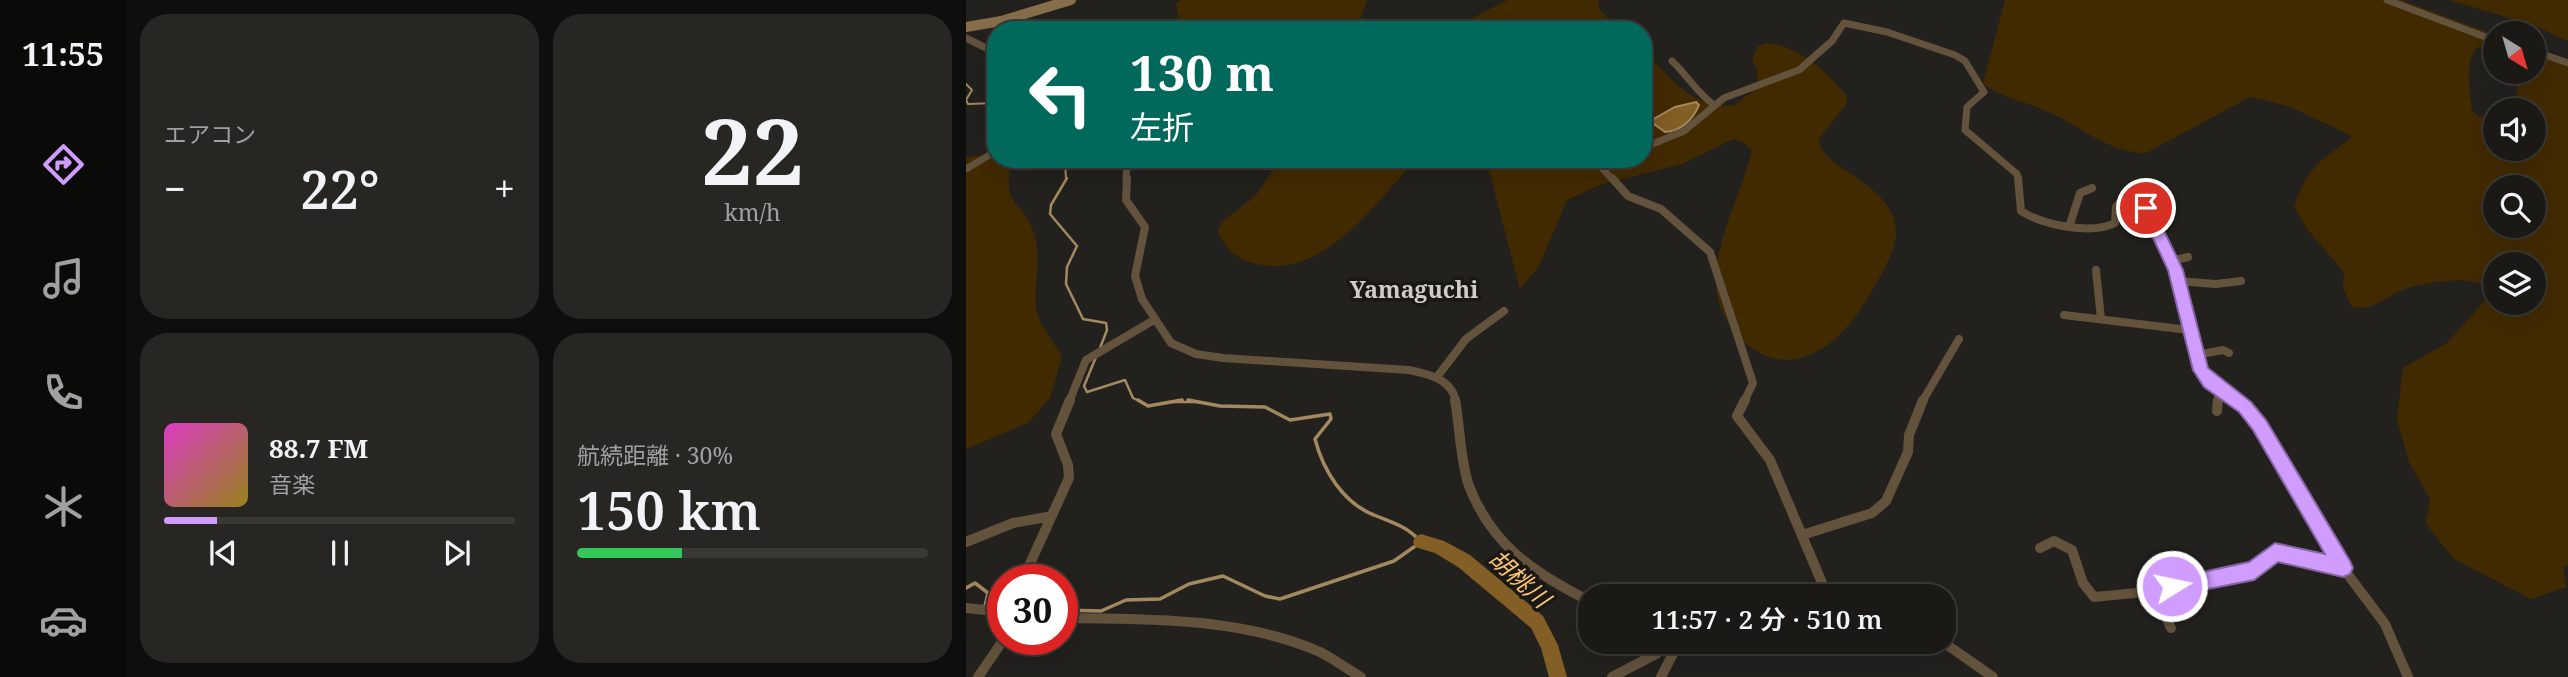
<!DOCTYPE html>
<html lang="ja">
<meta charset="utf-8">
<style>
:root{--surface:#1a1916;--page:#272623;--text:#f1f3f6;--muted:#9fa0a1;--line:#383835;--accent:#d09dff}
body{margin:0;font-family:"Noto Serif","Noto Sans JP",serif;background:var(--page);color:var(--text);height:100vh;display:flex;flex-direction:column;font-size:26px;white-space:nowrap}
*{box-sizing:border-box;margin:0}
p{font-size:23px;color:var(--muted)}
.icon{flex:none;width:38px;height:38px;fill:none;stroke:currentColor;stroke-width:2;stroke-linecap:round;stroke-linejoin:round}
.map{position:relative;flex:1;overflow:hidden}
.details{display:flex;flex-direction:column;gap:14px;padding:14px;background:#0e0e0c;width:840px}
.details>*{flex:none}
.top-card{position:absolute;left:21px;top:21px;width:665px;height:147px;border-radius:28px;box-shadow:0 7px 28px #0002,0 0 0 2px var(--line);background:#00695c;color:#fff;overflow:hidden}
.needle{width:46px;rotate:143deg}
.tools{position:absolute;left:1517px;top:21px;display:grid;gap:14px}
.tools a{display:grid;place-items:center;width:63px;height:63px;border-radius:50%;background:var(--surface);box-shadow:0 7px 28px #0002,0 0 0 2px var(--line);font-size:35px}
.speed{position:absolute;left:21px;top:564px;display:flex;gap:14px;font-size:35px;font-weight:700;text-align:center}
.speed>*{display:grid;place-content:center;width:91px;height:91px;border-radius:50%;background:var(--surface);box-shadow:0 7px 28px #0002,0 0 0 2px var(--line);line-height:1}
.speed .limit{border:10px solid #d22;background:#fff;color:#111}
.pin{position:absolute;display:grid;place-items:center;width:60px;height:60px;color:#fff;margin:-30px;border:4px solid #fff;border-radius:50%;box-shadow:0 2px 7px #0007}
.me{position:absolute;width:77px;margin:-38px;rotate:80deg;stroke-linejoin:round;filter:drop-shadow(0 0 5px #0008)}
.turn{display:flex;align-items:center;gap:24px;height:147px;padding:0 28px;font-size:32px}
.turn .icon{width:91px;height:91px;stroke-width:2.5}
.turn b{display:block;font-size:49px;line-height:60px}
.big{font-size:52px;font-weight:600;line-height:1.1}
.details .card{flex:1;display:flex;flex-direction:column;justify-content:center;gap:10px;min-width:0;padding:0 24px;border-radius:28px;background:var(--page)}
.details .dial{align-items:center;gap:0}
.dial b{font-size:91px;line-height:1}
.song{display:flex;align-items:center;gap:21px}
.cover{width:84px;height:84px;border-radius:10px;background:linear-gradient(135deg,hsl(310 70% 55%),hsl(50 70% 35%))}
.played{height:7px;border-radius:4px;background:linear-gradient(90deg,var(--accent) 15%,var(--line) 15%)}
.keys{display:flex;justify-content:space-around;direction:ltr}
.heat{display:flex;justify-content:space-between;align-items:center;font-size:38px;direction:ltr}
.charge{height:10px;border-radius:5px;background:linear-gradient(90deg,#34c759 30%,var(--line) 0)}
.details .tiles{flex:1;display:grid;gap:14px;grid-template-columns:repeat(2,1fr)}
.trip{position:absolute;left:612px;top:584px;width:378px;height:70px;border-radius:28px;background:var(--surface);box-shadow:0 7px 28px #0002,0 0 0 2px var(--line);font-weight:600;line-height:70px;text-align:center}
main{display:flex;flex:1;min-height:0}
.tabs{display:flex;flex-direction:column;width:126px;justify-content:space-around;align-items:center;background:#0a0a09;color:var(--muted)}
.tabs .icon{width:49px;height:49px}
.tabs .active{color:var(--accent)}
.tabs b{font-size:32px;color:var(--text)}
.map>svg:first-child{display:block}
.green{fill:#422a00;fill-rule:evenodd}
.water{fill:#835e25;stroke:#a38960;stroke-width:2}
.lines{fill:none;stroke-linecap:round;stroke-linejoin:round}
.stream-far2{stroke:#a38960;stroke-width:2}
.stream-far1{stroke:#a38960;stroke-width:2.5}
.stream{stroke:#a38960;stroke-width:3.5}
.river{fill:#835e25;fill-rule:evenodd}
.minor-far2{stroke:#63533d;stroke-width:7}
.minor-far1{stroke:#63533d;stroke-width:8}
.minor{stroke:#63533d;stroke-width:10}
.secondary{stroke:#886e4b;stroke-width:10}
.route{fill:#d09dff;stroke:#8766a6;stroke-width:2}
.labels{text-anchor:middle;stroke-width:7;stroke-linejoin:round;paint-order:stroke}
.quarter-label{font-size:23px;font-weight:bold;fill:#d0cdc9;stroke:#1a1815}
.near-water-label{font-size:24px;font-style:italic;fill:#fcc373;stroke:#1a1815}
</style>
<main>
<nav class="tabs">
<b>11:55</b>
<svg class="icon active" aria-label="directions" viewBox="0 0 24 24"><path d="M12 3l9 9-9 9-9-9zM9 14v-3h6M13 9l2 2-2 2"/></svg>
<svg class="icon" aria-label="music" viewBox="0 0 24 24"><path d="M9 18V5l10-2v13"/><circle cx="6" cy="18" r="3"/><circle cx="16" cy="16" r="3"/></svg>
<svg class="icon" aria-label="phone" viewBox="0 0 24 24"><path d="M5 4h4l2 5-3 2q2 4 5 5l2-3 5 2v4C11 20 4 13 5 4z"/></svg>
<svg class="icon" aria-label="climate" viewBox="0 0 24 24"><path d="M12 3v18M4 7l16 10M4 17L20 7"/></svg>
<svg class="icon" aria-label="car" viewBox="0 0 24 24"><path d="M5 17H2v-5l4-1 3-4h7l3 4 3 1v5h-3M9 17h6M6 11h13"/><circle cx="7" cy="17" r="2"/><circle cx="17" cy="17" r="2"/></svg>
</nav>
<section class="details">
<div class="tiles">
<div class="card"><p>エアコン</p>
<div class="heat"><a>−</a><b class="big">22°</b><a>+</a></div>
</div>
<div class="card dial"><b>22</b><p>km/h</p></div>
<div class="card">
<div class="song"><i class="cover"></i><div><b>88.7 FM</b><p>音楽</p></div></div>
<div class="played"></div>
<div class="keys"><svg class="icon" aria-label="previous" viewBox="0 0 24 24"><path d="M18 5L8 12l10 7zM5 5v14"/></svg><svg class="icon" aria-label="pause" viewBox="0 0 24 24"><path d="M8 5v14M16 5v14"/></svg><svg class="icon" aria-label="next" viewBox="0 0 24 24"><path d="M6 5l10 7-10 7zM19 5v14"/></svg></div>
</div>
<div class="card"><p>航続距離 · 30%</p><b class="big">150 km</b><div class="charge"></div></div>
</div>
</section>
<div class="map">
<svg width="1602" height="677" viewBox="0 0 1602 677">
<rect width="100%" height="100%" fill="#23211e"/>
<path class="green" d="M216,0H401L391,30H225L213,19L210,3Z
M542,0H633L632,8L653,30H503L506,18Z
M1039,0H1435L1529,35V49L1511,47C1498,64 1504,90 1506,111L1513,117L1529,116L1530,149H1568V110H1541C1552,99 1554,86 1548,72H1568V49L1602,59V567L1597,566L1600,587L1565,599L1488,559L1460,524L1464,499L1443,462L1431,420L1437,368L1481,343L1524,295L1522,287C1504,274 1445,283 1426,295C1408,305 1408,309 1386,307L1377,288L1378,272L1341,229L1328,206C1342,168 1353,162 1385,138L1384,135L1322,106L1284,97L1180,153C1144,154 1113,125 1081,111C1059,101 1037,99 1017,83ZM1530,187H1568V226H1530ZM1530,264H1568V303H1530Z
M1484,0H1602V41L1569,26Z
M798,43C832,45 860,71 881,96L880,104L853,139C853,170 931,183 930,233C929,252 917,272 908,287C892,315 877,338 848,353C797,380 745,323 750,273C754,230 776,191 786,150L775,141L767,139L716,164L634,185L601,200L573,266L554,289L520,159H677V50C706,77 723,108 767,106L792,88L791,70L786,59L791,47Z
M9,156H30L44,167C39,207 51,197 65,226C78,251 67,281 70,308C72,323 88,343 96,356L84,398L62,423L0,449V158Z
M315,159H451C410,201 359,280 291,264C270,259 262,251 252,232L255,223L290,195Z"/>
<path class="water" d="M730,102L733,105C727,120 715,131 699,132L684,121L709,107Z"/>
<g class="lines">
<path class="stream-far2" d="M0,84L6,90L0,100L2,104L30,103
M99,159L100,180"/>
<path class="stream-far1" d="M101,178L85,205L84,214L111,246L101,267L100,284L117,319L140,323L141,330L134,348
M130,357L118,386L121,392L159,380L167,398L175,402
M205,402H232"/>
<path class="stream" d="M172,400L182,406L216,400
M0,588L9,583L22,593L19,606
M96,610L135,611L160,600L194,599L223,584L257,576L299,596L314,599L428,561L455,542C441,526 427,523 408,515C377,503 357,470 349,439L365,419L364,414L324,420L299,407L254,406L222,400"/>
<path class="river" d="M455,534L478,541L504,555L577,616L592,645L601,677H583L575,648L565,628L492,567L469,553L449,547L447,542L449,537Z"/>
<path class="minor-far2" d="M1421,0L1530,41
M0,38L30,53
M1568,51L1602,63
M706,61C722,76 730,92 748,105
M677,148L718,131L758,98L833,70L866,41L878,23L921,32L989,55L999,61L1018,92L1001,107L999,130L1051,174L1052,180
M640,159L636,168L647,180
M0,169L30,151
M160,180L161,159"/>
<path class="minor-far1" d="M161,178L160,200L179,227L169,276L176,299L205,343L230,354L257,358L443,370C463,374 486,379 490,402
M646,178L662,196L695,209L744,252L787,383L778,402
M1052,178L1055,211C1077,225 1125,235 1149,223L1150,207L1154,202L1166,201L1180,208L1185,225L1202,252L1235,370L1269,402
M1104,224L1114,193L1126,188
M1205,261L1222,257
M1130,270L1135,319
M1211,281L1250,284L1275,281
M1098,315L1223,330
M1230,355L1257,350L1263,353
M471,377L500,339L538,311
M103,402L120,360L188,320
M956,402L993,339
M1252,402L1253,388"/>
<path class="minor" d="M489,400C494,427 494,460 503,486C527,548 570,573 625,602
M779,400L771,416L804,460L862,597
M1267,400L1293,425L1377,568L1419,624L1442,677
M1251,411L1252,400
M836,535L906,513L920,501L942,452L943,435L957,400
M0,542L47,523L86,516
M1074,548L1088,541L1106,550L1117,583L1128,597C1162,594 1268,585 1294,567C1299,564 1304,557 1309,552L1377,568
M57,579L103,478L102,465L90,434L104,400
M1188,591L1205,628
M0,608L37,612
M96,618C182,619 274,617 354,652C368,659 381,669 395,677
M704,642L733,647L761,642
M977,642L1027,677
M12,677L38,639
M646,677L690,654L701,642
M695,677L712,644"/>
<path class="secondary" d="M0,27L35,21L105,0"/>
</g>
<path class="route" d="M1180,203L1187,208L1217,270L1242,368L1285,402L1300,420L1384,561L1387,568L1384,574L1377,577L1312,562L1288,580L1206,596L1200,593L1197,586L1200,580L1283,562L1309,543L1359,554L1287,430L1273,412L1238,387L1227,370L1202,270L1173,208Z"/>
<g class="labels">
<g class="quarter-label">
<text x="448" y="298">Yamaguchi</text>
</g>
<g class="near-water-label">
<text transform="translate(553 579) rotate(42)" y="8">胡桃川</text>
</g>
</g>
</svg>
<div class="tools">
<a><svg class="needle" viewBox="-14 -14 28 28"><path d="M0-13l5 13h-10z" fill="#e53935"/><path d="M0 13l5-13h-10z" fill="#9fa0a1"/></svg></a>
<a><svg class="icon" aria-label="sound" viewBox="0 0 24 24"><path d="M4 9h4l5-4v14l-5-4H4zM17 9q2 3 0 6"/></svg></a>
<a><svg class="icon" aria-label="search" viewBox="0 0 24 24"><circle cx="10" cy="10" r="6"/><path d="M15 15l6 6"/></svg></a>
<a><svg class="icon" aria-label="layers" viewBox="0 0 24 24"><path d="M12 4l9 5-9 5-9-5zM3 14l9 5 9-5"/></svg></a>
</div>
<div class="speed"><div class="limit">30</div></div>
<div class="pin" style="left:1180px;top:208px;background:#d93025"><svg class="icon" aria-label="arrive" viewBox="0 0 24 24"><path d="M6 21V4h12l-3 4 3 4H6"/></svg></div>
<svg class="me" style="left:1206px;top:586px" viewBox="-20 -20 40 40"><circle r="17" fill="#d09dff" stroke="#fff" stroke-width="3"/><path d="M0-11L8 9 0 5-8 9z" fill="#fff"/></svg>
<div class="trip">11:57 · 2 分 · 510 m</div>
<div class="top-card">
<div class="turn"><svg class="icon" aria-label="left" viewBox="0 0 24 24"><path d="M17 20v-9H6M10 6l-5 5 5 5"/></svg><div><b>130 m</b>左折</div></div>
</div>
</div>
</main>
